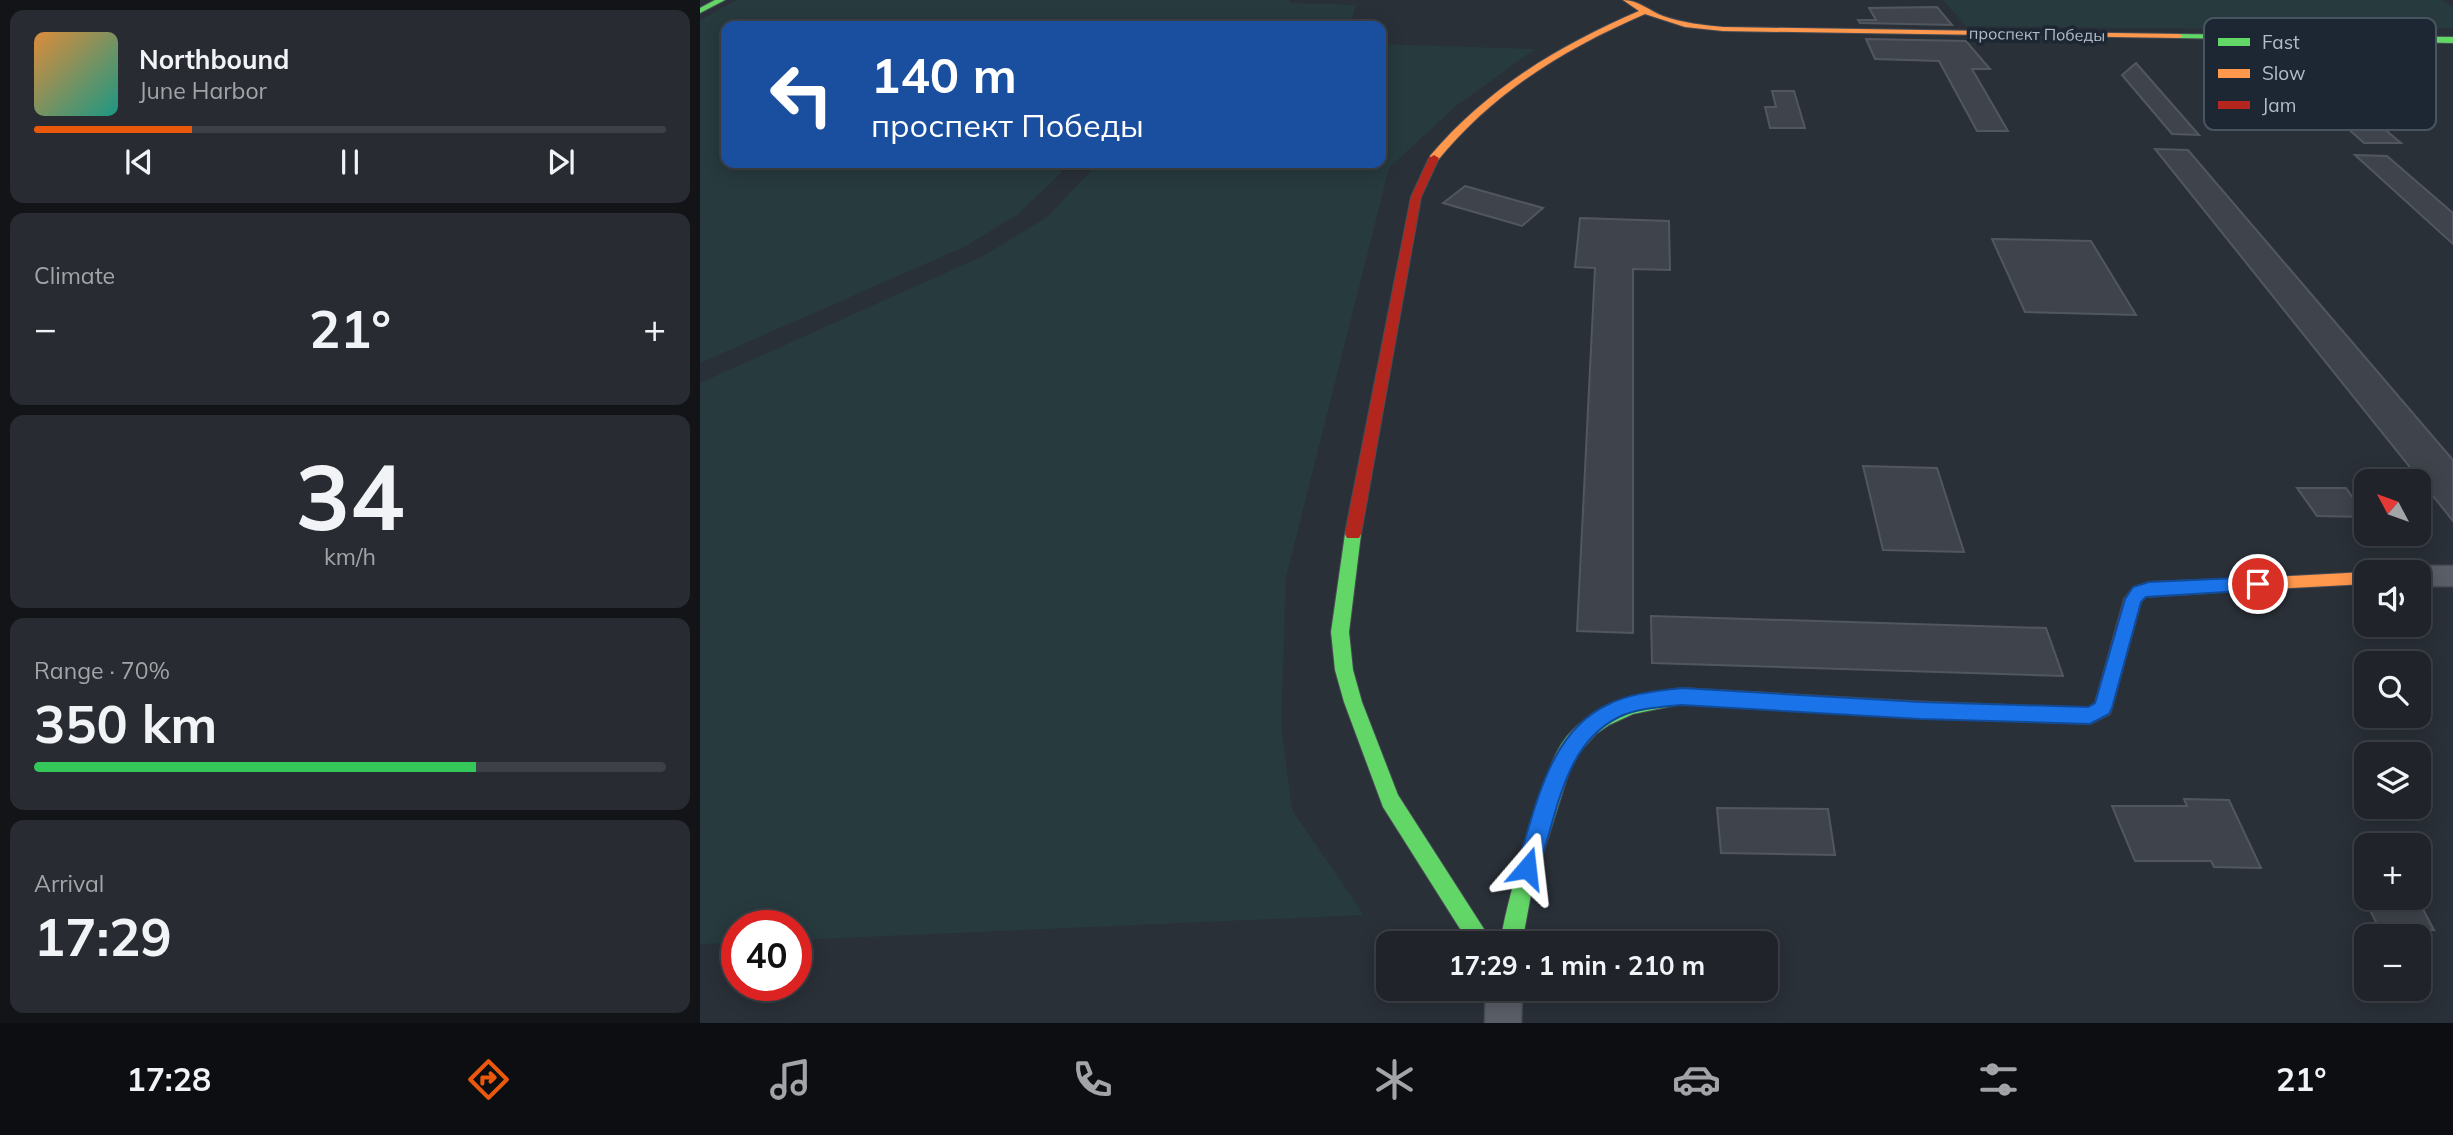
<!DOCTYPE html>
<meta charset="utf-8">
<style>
:root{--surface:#20242a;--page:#282c32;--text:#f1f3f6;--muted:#a2a4a8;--line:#3d4147;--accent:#ea580c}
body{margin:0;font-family:Mulish,sans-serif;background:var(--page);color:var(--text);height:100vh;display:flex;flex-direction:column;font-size:26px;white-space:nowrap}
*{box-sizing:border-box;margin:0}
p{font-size:23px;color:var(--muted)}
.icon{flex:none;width:38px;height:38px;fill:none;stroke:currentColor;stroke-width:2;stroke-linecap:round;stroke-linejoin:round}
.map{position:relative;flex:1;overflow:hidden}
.drawer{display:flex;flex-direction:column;gap:10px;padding:10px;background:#121417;width:700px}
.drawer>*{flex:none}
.hud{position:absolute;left:21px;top:21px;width:665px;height:147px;border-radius:14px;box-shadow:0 4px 18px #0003,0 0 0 2px var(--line);background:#1a4fa0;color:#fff;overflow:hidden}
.needle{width:46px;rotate:311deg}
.tools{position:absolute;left:1654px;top:469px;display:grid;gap:14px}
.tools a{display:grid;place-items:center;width:77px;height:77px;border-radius:14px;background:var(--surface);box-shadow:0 4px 18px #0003,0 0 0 2px var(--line);font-size:35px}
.speed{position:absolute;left:21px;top:910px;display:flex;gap:14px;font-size:35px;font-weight:700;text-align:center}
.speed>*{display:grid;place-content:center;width:91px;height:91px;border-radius:50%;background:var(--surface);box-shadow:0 4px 18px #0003,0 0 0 2px var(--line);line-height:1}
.speed .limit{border:10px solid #d22;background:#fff;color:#111}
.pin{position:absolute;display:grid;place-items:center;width:60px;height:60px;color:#fff;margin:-30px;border:4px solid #fff;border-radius:50%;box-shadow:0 2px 7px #0007}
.me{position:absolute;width:77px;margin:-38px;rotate:17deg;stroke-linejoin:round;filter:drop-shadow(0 0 5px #0008)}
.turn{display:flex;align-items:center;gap:24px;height:147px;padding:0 35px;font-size:32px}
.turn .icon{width:91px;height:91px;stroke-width:2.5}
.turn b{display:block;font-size:49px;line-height:60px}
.big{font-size:52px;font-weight:700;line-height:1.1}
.drawer .widget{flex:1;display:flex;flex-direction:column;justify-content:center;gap:10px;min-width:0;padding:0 24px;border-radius:14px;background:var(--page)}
.drawer .dial{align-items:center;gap:0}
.dial b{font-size:91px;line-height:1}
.song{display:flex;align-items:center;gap:21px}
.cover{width:84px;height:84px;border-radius:10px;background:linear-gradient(135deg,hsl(30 70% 55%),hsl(170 70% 35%))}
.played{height:7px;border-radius:4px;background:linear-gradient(90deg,var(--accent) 25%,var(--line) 25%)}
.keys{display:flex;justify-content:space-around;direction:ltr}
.heat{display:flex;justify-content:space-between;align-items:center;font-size:38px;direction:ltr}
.charge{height:10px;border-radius:5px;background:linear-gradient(90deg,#34c759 70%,var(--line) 0)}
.trip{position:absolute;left:676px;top:931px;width:402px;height:70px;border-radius:14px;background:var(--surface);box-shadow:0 4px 18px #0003,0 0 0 2px var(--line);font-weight:700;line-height:70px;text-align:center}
.dock{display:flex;height:112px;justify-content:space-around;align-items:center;background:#0d0e11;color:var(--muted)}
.dock .icon{width:49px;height:49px}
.dock .active{color:var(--accent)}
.dock b{font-size:32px;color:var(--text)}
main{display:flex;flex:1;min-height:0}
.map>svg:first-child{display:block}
.green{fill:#273a3e}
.building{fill:#3f444c;stroke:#52575f;stroke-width:2}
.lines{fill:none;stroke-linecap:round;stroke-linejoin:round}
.street-casing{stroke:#484c55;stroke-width:3}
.fast-casing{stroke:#484c55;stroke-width:2}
.slow-casing{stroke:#484c55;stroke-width:2}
.jam-casing{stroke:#484c55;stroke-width:2}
.street{fill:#5a5e66;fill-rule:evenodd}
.fast{fill:#63d668;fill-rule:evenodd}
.slow{fill:#ff974d;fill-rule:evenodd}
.jam{fill:#b3261e;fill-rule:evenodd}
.route{fill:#1a73e8;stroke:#114b97;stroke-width:2}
.labels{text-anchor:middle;stroke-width:7;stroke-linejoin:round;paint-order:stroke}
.far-street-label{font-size:16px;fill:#b4bcc9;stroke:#1d2633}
.key{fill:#1d2633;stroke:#4a5360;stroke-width:2}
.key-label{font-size:19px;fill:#b4bcc9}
</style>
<main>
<section class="drawer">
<div class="widget">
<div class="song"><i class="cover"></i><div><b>Northbound</b><p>June Harbor</p></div></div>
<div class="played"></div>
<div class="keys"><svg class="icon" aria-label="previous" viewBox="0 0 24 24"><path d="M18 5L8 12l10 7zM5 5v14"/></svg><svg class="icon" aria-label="pause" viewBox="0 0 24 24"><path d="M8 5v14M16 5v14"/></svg><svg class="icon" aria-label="next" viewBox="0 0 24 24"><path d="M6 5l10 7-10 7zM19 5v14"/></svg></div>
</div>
<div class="widget"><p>Climate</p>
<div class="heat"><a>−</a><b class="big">21°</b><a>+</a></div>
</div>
<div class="widget dial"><b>34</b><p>km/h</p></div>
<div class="widget"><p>Range · 70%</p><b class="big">350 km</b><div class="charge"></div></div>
<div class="widget"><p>Arrival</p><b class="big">17:29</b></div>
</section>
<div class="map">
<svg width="1753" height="1023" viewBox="0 0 1753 1023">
<rect width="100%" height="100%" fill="#2a3038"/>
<path class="green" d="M37,0H589L590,3L656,5L652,19L632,23L628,26H26V163H365L361,173L318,214L266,246L0,363V20Z
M1243,0H1742L1753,7V28H1735L1733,31L1588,30L1573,24H1512L1509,29L1266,26Z
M681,44L835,49L756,106L689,168L586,577L581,724L592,810L664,915L96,940V926H37V943L0,944V383L283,256L347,217L391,171L393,163H681Z"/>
<path class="building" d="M1237,7L1252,25L1160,23L1158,20H1176L1169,8Z
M1166,39L1266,41L1290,69H1272L1308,131H1277L1239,61L1175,59Z
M1563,53L1595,54L1701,143H1664Z
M1436,63L1499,135L1472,134L1422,75Z
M1072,91H1094L1105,128H1070L1065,107H1076Z
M1455,149L1488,150L1753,460V521Z
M1655,155L1687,156L1753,213V244Z
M765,186L843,208L822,226L743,203Z
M880,218L969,221L970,270L933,269V633L877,631L895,268L875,267Z
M1292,239L1391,241L1436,315L1325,312Z
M1163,466L1237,468L1264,552L1183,550Z
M1597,488H1646L1666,517L1617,516Z
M951,616L1346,628L1363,676L952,663Z
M1484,799L1529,800L1561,868L1514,867L1511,861H1435L1412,806H1487Z
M1017,808L1128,809L1135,855L1021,853Z
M1664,898H1717L1734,930L1678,926Z"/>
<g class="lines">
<defs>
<path id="street" d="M1718,566H1753V586H1718V572H1707Z
M786,989H822L821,1023H785Z"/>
<path id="fast" d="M15,0H25L0,13V8Z
M1476,34L1753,37V43L1479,38H1476Z
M653,528L659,530L661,534L649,632L653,670L662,702L698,795L793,943H769L683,807L644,702L635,670L631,632L645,534L647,530Z
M982,688L1210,701L1217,703L1219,709L1217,715L1210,717L982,704L933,714L909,725L896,734L873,759L832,889L822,943H800C807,902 819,863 832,823C840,800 846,774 857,752C879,707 937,694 982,688Z"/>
<path id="slow" d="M923,0C938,0 950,11 963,16C983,23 1003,25 1023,27L1479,34L1483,36L1479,38L1023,31L985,27L945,14C864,49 794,92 738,160H730V156C788,88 858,46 939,11Z
M1666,572V584L1572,589L1566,588L1564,583L1566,578L1572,577L1666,572H1668Z"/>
<path id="jam" d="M734,155L739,158L721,197L661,534L659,538H647L645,534L711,197L729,158Z
M1572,577L1578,578L1580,583L1578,588L1572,589L1446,597L1441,602L1412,708L1410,714L1390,724L1210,717L1203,715L1201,709L1203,703L1210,701L1387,708L1395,703L1424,599L1434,587L1449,582Z"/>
</defs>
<use href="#street" class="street-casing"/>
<use href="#fast" class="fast-casing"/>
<use href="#slow" class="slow-casing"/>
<use href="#jam" class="jam-casing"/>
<use href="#street" class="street"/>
<use href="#fast" class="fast"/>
<use href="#slow" class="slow"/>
<use href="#jam" class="jam"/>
</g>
<path class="route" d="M1558,577L1564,579L1566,584L1564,588L1558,590L1446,597L1441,602L1412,708L1409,714L1390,724L1220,719L982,705C962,707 938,708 919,717C860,746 858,821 835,875L827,878L820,875L816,868C836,810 847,732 909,704C931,693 958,691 982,688L1220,702L1388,707L1395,703L1425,599L1433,587L1449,582Z"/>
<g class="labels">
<g class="far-street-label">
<text transform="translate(1337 34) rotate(1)" y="6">проспект Победы</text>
</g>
</g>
<rect x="1504" y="18" width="232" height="112" rx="10" class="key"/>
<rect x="1518" y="38" width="32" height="8" fill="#63d668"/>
<rect x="1518" y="69" width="32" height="9" fill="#ff974d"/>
<rect x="1518" y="101" width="32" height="8" fill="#b3261e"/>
<g class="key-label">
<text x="1562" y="49">Fast</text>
<text x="1562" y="80">Slow</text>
<text x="1562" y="112">Jam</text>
</g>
</svg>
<div class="tools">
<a><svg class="needle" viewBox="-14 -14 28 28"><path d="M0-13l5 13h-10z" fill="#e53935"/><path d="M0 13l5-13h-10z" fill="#a2a4a8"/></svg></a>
<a><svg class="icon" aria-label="sound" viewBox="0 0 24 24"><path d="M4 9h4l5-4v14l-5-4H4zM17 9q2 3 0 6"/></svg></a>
<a><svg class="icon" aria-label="search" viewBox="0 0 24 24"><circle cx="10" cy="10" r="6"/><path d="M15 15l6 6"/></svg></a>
<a><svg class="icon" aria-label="layers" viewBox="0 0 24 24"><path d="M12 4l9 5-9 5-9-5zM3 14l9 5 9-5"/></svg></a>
<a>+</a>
<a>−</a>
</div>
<div class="speed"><div class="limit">40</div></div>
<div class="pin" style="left:1558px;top:584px;background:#d93025"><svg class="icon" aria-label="arrive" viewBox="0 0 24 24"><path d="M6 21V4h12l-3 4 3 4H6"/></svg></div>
<svg class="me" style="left:827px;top:868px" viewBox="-20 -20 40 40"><path d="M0-17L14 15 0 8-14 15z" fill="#1a73e8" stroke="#fff" stroke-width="4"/></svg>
<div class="trip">17:29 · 1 min · 210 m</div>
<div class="hud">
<div class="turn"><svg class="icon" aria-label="left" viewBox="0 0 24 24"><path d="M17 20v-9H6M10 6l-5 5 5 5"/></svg><div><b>140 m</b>проспект Победы</div></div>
</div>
</div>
</main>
<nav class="dock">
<b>17:28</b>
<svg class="icon active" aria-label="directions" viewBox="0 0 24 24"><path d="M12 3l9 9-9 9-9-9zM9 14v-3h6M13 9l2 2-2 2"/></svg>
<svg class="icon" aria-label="music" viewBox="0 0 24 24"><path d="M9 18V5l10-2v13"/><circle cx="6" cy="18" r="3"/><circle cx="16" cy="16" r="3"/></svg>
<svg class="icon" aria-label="phone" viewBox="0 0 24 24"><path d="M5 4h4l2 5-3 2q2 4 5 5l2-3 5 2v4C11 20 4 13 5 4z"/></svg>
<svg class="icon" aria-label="climate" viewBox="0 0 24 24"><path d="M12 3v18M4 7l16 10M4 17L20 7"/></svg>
<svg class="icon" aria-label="car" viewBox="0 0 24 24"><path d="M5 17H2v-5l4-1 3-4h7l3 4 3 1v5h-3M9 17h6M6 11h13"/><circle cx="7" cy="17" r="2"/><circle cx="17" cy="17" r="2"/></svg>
<svg class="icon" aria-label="filters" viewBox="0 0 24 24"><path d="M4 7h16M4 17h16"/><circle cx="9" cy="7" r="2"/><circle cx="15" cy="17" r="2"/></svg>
<b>21°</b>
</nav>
